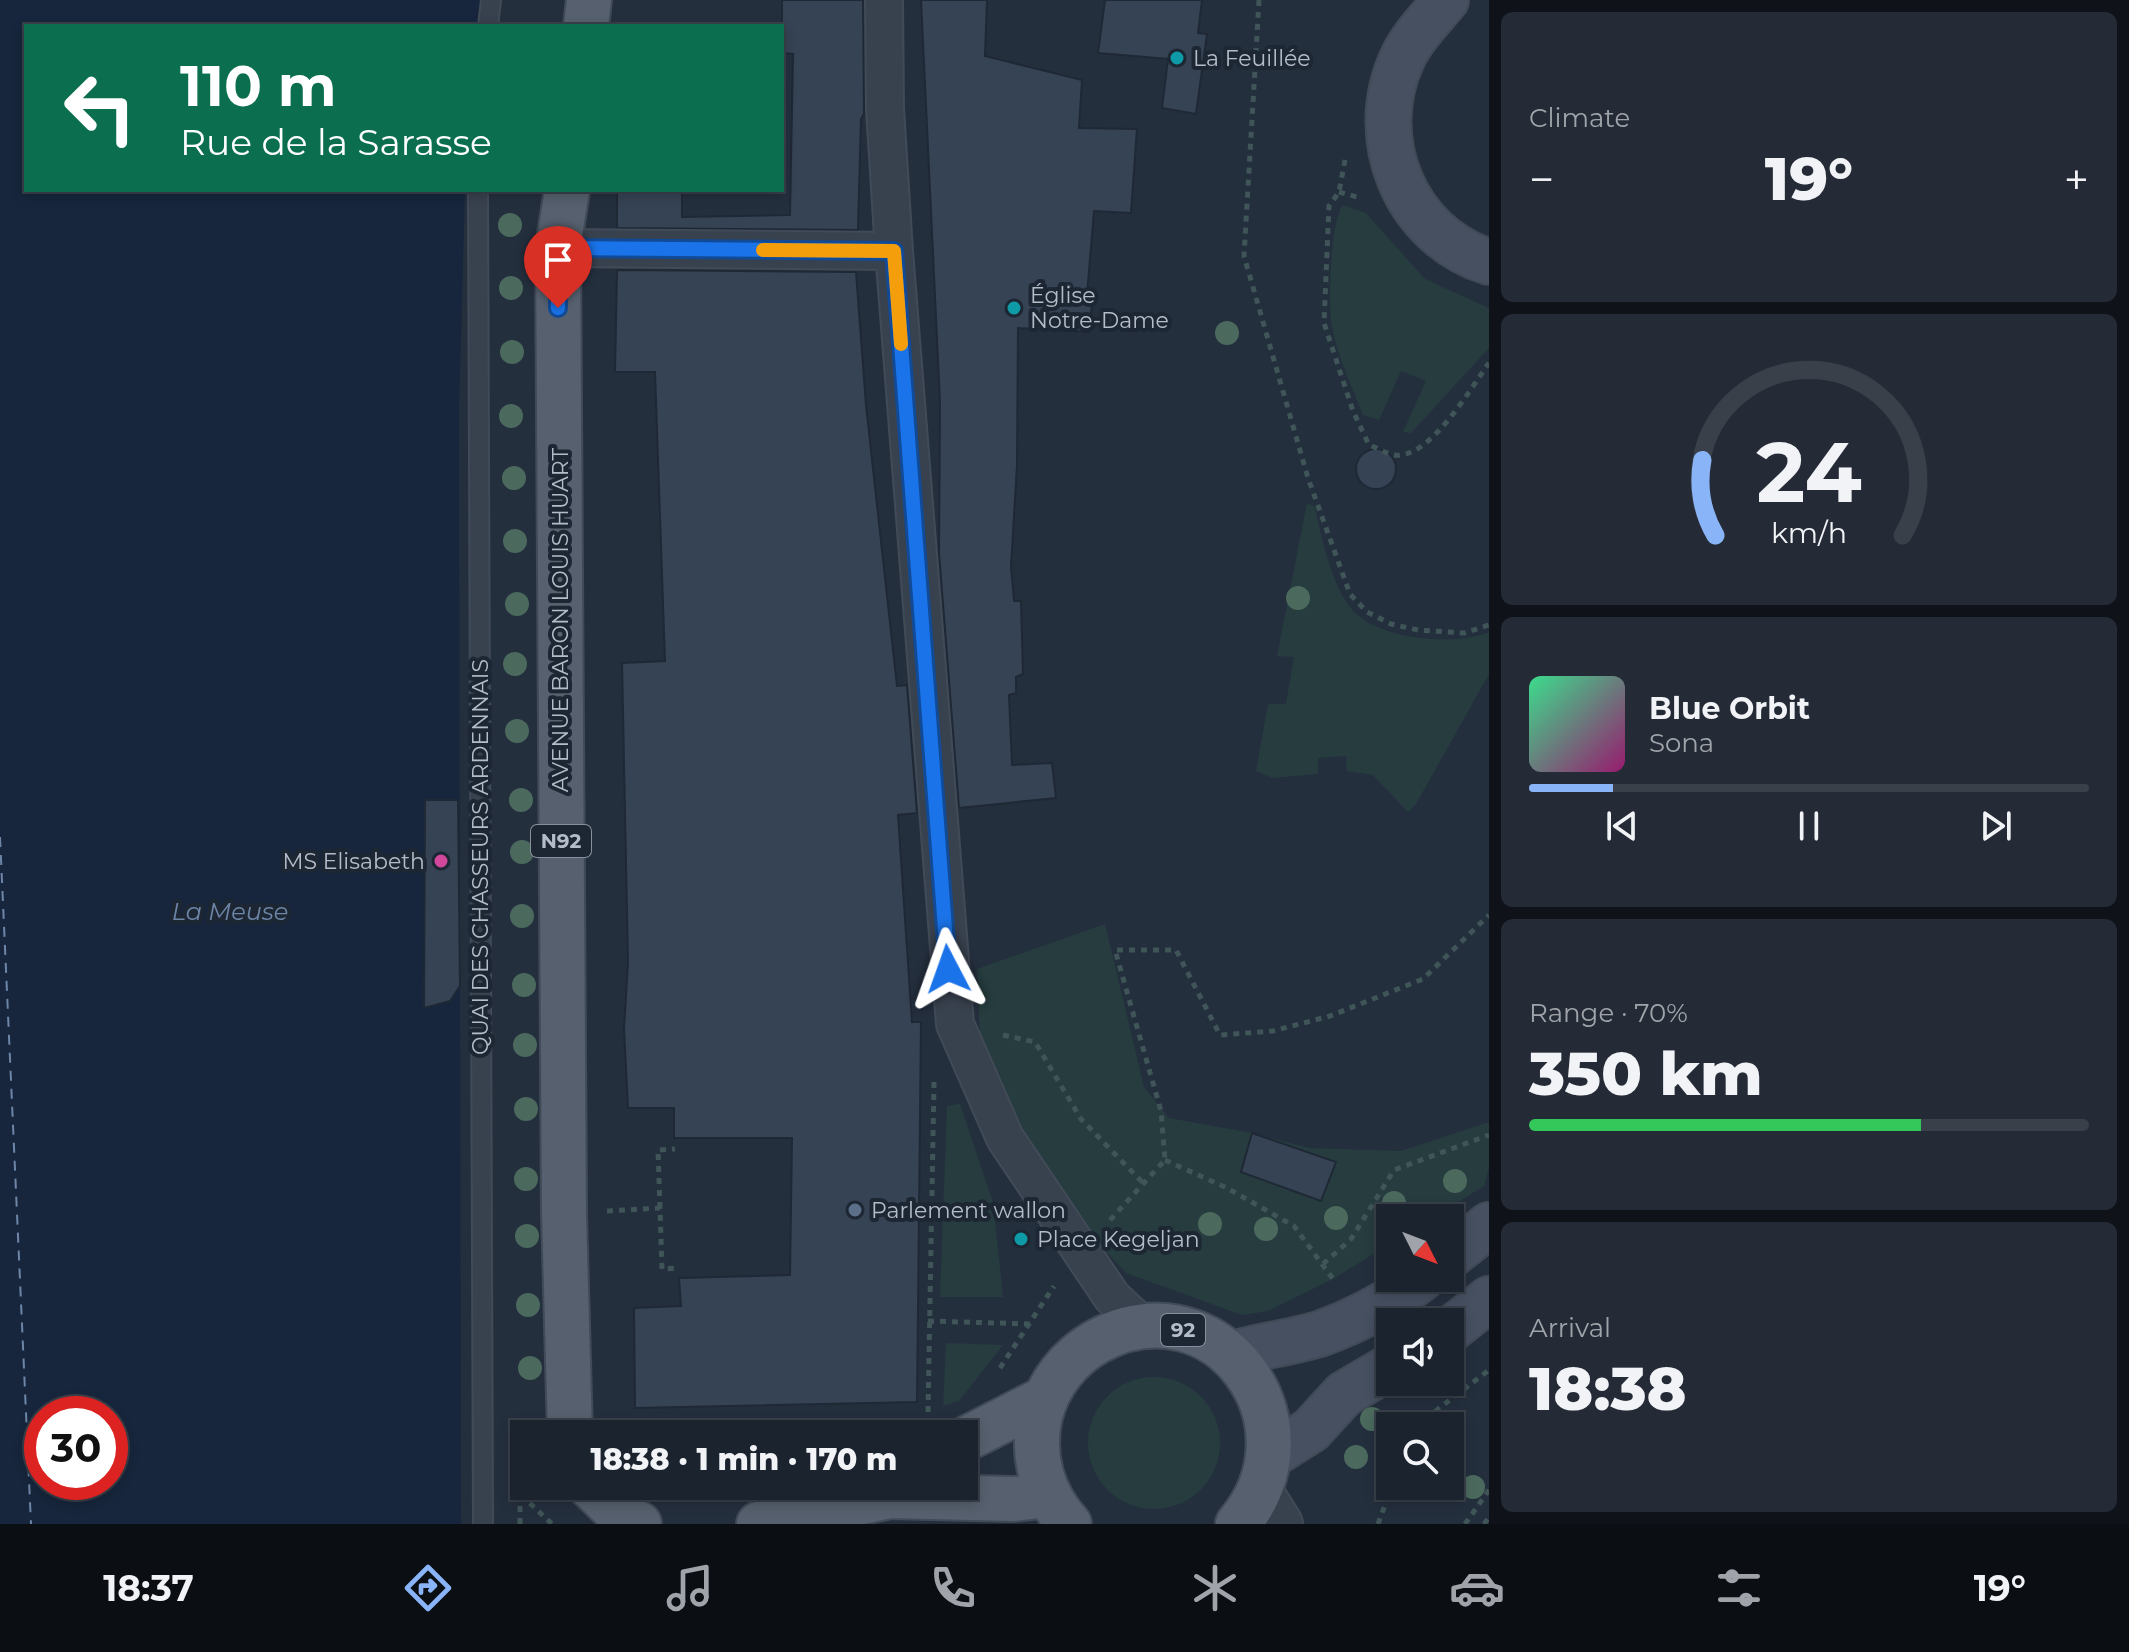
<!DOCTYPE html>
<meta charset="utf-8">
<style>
:root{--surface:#1b232e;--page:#242b36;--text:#f1f3f6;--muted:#a0a4aa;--line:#39404a;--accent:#8ab4f8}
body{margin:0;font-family:Montserrat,sans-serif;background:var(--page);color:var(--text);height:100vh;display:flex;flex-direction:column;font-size:30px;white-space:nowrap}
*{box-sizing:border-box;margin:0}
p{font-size:26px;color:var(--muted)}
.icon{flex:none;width:44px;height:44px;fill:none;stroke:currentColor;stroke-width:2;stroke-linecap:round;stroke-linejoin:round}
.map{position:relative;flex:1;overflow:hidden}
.drawer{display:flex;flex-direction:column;gap:12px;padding:12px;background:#0f1319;width:640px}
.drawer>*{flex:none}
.banner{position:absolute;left:24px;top:24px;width:760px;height:168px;border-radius:0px;box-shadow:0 4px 12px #0003,0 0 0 2px var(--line);background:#0b6e4f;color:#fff;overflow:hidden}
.needle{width:52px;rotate:132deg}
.tools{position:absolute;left:1376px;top:1204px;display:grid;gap:16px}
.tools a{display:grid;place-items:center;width:88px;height:88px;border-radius:0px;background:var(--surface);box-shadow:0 4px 12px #0003,0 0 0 2px var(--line);font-size:40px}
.speed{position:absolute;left:24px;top:1396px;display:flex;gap:16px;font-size:40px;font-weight:700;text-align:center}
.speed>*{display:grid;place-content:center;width:104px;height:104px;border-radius:50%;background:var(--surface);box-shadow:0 4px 12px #0003,0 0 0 2px var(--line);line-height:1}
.speed .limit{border:12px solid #d22;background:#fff;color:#111}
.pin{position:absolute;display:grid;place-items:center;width:68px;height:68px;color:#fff;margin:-82px -34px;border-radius:50% 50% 50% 0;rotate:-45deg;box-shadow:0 0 8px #0007}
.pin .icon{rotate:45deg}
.me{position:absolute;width:88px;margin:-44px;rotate:356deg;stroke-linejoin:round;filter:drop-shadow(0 0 6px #0008)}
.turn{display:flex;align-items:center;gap:28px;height:168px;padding:0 24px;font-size:36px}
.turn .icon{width:104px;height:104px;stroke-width:2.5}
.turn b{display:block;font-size:56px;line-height:68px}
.big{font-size:60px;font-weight:800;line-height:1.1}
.drawer .widget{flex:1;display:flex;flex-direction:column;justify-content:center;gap:12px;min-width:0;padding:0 28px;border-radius:12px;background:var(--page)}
.drawer .dial{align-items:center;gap:0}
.dial svg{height:208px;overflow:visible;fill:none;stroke:var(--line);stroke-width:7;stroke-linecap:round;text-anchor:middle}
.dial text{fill:var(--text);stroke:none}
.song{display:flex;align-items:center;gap:24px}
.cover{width:96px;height:96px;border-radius:12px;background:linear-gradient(135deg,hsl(150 70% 55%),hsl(320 70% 35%))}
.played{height:8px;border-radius:4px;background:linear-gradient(90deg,var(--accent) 15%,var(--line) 15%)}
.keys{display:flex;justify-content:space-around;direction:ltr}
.heat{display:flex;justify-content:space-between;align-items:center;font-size:44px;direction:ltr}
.charge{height:12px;border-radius:6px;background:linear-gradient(90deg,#34c759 70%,var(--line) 0)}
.trip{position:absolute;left:510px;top:1420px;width:468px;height:80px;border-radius:0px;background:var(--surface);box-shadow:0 4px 12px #0003,0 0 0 2px var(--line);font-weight:800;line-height:80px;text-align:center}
.dock{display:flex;height:128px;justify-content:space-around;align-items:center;background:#0b0e12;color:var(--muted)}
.dock .icon{width:56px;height:56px}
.dock .selected{color:var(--accent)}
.dock b{font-size:36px;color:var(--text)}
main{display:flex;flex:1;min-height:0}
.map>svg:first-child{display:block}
.green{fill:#263c3f}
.water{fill:#17263c;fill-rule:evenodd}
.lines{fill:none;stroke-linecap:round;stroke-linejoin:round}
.ferry{stroke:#6d86a8;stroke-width:2;stroke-dasharray:10 8;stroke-linecap:butt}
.building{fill:#364354;stroke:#1f2835;stroke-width:2}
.service-casing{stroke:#414a57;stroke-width:22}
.minor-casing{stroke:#414a57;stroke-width:40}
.tertiary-casing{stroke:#414a57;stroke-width:48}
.secondary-casing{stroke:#414a57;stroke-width:48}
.primary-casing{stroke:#414a57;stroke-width:48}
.path{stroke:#3f5557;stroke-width:5;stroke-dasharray:6 6;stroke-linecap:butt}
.service{stroke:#38414e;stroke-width:18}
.minor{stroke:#38414e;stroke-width:36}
.tertiary{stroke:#38414e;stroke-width:44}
.secondary{stroke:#465061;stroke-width:44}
.primary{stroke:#56606e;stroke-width:44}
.tree{fill:#4b6a5d}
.route-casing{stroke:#114b97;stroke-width:20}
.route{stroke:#1a73e8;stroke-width:14}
.slow{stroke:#f59e0b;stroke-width:14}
.culture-dot{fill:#0f9aa8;stroke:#1d2633;stroke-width:3}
.hotel-dot{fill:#d1479c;stroke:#1d2633;stroke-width:3}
.service-dot{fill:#5c6f8a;stroke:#1d2633;stroke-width:3}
.labels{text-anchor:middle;stroke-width:8;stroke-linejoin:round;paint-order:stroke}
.shield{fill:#1d2633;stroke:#878f9c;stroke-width:2}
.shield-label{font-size:20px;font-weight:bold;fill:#b4bcc9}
.poi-label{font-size:22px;fill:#b4bcc9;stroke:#1d2633;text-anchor:start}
.street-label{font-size:22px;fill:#b4bcc9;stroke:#1d2633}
.water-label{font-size:24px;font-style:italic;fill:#6d86a8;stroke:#1d2633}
</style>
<main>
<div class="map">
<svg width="1489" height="1524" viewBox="0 0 1489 1524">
<rect width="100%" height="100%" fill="#242f3e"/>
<path class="green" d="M1343,205L1366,213L1425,279L1489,308V348L1411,433L1403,432L1426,381L1401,371L1379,420L1363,415C1352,387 1338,358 1332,327C1328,305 1330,220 1343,205Z
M1307,503L1315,507C1321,537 1331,581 1349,606C1374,640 1454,647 1489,632V674L1416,804L1408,812L1373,775L1347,771L1346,756L1318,758V774L1272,778L1256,771L1268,704H1286L1294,657L1277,656Z
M1105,924L1144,1087L1169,1118L1252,1133L1309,1148L1401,1151L1489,1122V1168L1484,1186L1432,1218H1390V1244L1333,1279L1268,1311L1242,1315L1126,1273L1072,1215L1025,1133L980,1038L977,969Z
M960,1104L993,1202L1003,1297H940L947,1106Z
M946,1343L1003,1345L959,1401L943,1406Z
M1088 1443a66 66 0 1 1 132 0a66 66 0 1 1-132 0Z"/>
<path class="water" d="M0,0H480L477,26H26V190H465L459,411L461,1524H0ZM42,1414H110V1482H42Z"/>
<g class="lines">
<path class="ferry" d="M0,837L31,1524"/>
</g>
<path class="building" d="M782,0H863L864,114L861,119L858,230L617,228V190H682V217L790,215L793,54L782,53Z
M921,0H987L985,56L1082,80L1079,128L1137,129L1131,213L1094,211L1087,295H1093L1089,332L1018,328L1017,465L1011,566L1014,601H1021L1023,674L1016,677V693L1009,695L1012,765L1052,763L1056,798L959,808L939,553L940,402Z
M1105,0H1202L1198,33L1207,34L1196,114L1162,108L1168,59L1098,53Z
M617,270L856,272L866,405L897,686L907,685L917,813L898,815L912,1022H921L917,1402L635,1408L634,1308L681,1306L679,1278L790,1275L792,1138H674V1108H628L624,1029L628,963L622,663L665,661L655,372H615Z
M1356 469a20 20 0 1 1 40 0a20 20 0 1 1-40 0Z
M425,800H458L460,986L450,1001L424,1008Z
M1252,1133L1336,1162L1321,1201L1241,1172Z"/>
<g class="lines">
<defs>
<path id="service" d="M488,26L491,0
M478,190L483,1524"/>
<path id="minor" d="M884,0L885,109L894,251L955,1024L1005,1138L1112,1297L1144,1327
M558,248L894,251"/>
<path id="tertiary" d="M1260,1492L1280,1524"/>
<path id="secondary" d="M1446,0C1431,18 1412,37 1402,59C1366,138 1404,235 1489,262
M1450,1256L1489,1225
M1450,1330L1489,1299
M1230,1355C1260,1345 1293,1343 1322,1333C1358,1320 1393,1301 1422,1278
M1270,1456L1311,1430L1344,1394L1390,1367"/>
<path id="primary" d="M586,26L589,0
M567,190L558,248L564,1214L570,1434
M964,1440L1046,1398
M590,1486L619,1514L639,1524
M759,1524L890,1496L1014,1499L1049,1495
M1069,1524C1042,1494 1031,1456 1040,1416C1048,1384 1069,1357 1098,1341C1217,1278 1323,1423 1238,1524"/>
</defs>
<use href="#service" class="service-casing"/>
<use href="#minor" class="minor-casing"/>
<use href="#tertiary" class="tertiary-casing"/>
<use href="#secondary" class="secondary-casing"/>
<use href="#primary" class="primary-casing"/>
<path class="path" d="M1259,0L1244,256L1308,478L1350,594L1367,612L1391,624L1418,630L1464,633L1489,625
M1345,160L1339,192L1329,206L1324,323L1353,411L1369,445C1377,448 1385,453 1393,455C1429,461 1470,389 1489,363
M1339,192L1357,197
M1003,1035L1035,1042L1081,1119L1143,1183
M1165,1160L1227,1188L1294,1226L1333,1279
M660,1208L658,1150L675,1149
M607,1211L660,1208L662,1269L679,1268
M1110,1220L1165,1160L1161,1111L1115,950H1176L1220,1035L1273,1031L1330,1016L1423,979L1489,915
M1323,1264L1351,1239L1394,1170L1489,1135
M928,1321L1030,1324
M1000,1368L1054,1286
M1403,1411L1412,1426
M928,1412L934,1082
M1416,1426L1489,1370
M521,1495L552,1524
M520,1524V1417
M1378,1524L1392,1486
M1465,1524L1489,1490
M1484,1524L1489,1517"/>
<use href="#service" class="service"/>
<use href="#minor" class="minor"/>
<use href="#tertiary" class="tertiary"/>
<use href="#secondary" class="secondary"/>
<use href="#primary" class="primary"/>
</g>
<g class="tree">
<circle cx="510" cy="225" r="12"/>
<circle cx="511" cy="288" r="12"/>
<circle cx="1227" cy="333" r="12"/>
<circle cx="512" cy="352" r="12"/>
<circle cx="511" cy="416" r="12"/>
<circle cx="514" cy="478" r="12"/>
<circle cx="515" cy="541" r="12"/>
<circle cx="1298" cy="598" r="12"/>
<circle cx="517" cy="604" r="12"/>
<circle cx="515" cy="664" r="12"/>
<circle cx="517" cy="731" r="12"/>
<circle cx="521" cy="800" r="12"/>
<circle cx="522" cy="852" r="12"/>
<circle cx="522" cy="916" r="12"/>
<circle cx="524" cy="985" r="12"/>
<circle cx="525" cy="1045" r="12"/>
<circle cx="526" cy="1109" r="12"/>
<circle cx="526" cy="1179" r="12"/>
<circle cx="1455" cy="1181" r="12"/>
<circle cx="1394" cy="1203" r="12"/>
<circle cx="1336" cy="1218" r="12"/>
<circle cx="1210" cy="1224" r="12"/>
<circle cx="1266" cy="1229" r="12"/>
<circle cx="527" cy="1236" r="12"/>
<circle cx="528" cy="1305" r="12"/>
<circle cx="530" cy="1368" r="12"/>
<circle cx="1372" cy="1419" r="12"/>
<circle cx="1356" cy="1457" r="12"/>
<circle cx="1473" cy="1487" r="12"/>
</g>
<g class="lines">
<defs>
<path id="route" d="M558,308V248L894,251L948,969"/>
</defs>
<use href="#route" class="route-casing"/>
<use href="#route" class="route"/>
<path class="slow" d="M763,250L894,251L901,344"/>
</g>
<g class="culture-dot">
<circle cx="1177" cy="58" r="8"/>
<circle cx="1014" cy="308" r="8"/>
<circle cx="1021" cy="1239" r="8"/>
</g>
<circle class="hotel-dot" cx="441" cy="861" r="8"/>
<circle class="service-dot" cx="855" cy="1210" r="8"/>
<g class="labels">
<g class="shield">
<rect x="531" y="825" width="60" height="32" rx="6"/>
<rect x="1161" y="1314" width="44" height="32" rx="6"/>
</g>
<g class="shield-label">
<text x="561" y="848">N92</text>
<text x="1183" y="1337">92</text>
</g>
<g class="poi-label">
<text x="1193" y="66">La Feuillée</text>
<text x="1030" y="303">Église<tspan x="1030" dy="25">Notre-Dame</tspan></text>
<text x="425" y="869" text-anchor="end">MS Elisabeth</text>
<text x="871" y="1218">Parlement wallon</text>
<text x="1037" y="1247">Place Kegeljan</text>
</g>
<g class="street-label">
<text transform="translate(560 620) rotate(-90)" y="8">AVENUE BARON LOUIS HUART</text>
<text transform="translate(480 857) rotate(-90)" y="8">QUAI DES CHASSEURS ARDENNAIS</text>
</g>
<g class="water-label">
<text x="230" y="920">La Meuse</text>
</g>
</g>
</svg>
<div class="tools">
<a><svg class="needle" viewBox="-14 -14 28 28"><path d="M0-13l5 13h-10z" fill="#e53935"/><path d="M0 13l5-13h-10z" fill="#a0a4aa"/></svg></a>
<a><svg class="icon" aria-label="sound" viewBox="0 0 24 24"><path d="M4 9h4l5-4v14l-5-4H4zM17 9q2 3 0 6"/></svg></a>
<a><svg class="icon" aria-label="search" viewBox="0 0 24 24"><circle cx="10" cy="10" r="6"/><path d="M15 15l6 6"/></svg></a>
</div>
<div class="speed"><div class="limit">30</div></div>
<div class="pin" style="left:558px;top:308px;background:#d93025"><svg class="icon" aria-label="arrive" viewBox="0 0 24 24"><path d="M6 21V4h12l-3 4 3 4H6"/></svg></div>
<svg class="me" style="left:948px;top:969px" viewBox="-20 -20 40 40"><path d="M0-17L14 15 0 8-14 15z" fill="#1a73e8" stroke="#fff" stroke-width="4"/></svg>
<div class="trip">18:38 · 1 min · 170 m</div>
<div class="banner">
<div class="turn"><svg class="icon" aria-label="left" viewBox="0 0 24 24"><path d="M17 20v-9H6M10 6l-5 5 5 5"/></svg><div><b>110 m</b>Rue de la Sarasse</div></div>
</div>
</div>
<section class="drawer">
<div class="widget"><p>Climate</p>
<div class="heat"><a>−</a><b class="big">19°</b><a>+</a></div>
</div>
<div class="widget dial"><svg viewBox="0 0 100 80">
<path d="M14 69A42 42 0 1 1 86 69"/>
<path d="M14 69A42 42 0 0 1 9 40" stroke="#8ab4f8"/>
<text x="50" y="56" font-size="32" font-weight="700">24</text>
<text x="50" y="72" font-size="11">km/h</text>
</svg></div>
<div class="widget">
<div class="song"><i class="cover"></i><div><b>Blue Orbit</b><p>Sona</p></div></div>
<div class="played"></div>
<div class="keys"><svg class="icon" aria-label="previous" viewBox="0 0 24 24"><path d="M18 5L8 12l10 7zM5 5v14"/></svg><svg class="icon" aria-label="pause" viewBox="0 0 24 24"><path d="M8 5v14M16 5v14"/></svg><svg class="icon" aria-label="next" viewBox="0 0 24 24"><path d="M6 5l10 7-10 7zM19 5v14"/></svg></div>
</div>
<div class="widget"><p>Range · 70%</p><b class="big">350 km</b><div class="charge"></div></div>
<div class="widget"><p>Arrival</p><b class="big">18:38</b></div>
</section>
</main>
<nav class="dock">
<b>18:37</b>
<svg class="icon selected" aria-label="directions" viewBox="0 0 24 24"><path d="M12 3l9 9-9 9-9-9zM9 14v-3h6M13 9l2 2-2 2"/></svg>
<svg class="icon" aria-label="music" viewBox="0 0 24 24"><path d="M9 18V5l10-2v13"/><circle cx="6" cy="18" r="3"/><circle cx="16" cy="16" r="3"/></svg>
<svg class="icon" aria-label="phone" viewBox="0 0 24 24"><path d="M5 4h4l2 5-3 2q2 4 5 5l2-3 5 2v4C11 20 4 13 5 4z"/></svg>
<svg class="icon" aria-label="climate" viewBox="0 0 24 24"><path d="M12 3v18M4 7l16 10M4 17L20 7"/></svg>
<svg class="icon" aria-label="car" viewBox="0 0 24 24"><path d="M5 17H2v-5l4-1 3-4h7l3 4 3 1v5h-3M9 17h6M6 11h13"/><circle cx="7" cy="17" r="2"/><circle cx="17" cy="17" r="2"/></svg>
<svg class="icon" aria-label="filters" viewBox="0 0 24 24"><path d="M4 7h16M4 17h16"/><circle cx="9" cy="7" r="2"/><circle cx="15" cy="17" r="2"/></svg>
<b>19°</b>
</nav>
